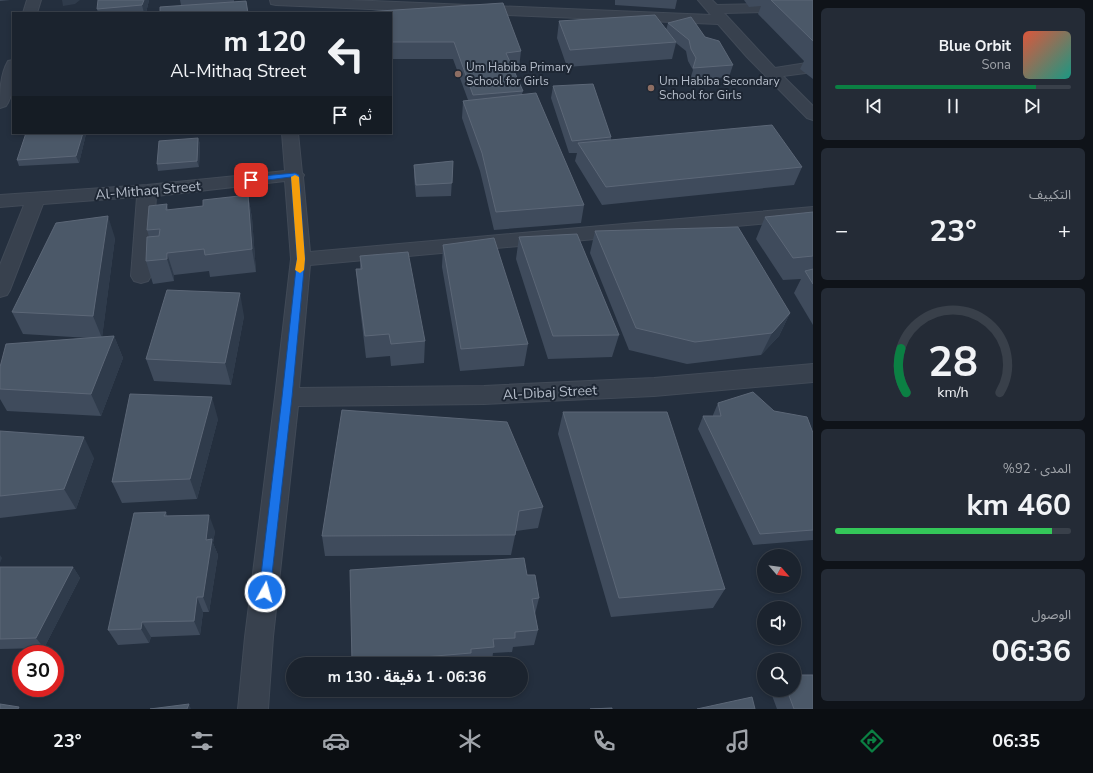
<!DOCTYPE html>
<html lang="ar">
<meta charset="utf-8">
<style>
:root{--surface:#1b232e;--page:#242b36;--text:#f1f3f6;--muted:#a0a4aa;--line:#39404a;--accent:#0b8043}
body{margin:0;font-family:"Nunito Sans","Noto Sans Arabic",sans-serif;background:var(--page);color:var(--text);direction:rtl;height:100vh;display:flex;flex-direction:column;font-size:15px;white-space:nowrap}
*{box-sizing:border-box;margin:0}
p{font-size:13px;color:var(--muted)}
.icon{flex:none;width:22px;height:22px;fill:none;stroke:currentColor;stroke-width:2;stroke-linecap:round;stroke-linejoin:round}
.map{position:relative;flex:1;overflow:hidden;direction:ltr}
.side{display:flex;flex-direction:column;gap:8px;padding:8px;background:#0f1319;width:280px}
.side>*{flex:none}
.top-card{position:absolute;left:12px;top:12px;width:380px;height:122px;border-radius:0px;box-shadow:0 2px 6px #0003,0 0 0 1px var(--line);direction:rtl;background:#1b232e;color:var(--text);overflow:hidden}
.needle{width:26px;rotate:118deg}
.fabs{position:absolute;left:757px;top:549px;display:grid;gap:8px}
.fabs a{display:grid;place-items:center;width:44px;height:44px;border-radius:50%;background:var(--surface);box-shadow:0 2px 6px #0003,0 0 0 1px var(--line);font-size:20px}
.speed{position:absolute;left:12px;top:645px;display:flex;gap:8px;font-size:20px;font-weight:700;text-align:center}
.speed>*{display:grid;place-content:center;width:52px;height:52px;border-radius:50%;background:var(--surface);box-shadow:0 2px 6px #0003,0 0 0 1px var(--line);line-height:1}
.speed .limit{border:6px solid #d22;background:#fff;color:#111}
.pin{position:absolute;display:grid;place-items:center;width:34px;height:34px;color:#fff;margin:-17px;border-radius:8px;box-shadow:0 2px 6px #0006}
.me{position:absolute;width:44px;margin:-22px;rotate:7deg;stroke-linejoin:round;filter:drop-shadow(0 0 3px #0008)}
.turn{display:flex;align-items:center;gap:14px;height:84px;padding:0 20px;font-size:18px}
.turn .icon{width:52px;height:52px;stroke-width:2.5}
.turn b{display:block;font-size:28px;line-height:34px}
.then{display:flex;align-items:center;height:38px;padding:0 20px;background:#0003;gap:8px;font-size:15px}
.big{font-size:30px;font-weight:700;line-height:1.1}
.side .tile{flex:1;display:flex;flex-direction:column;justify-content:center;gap:6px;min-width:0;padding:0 14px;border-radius:6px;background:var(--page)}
.side .dial{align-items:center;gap:0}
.dial svg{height:104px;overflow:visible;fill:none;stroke:var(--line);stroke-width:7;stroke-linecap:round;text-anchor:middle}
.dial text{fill:var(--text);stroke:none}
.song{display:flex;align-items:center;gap:12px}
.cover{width:48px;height:48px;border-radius:6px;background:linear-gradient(135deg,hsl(10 70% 55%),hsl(170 70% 35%))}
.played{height:4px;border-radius:2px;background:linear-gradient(90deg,var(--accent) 85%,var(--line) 85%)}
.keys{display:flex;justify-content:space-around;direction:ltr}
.heat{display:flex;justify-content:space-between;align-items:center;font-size:22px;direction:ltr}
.charge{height:6px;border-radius:3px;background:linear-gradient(90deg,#34c759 92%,var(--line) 0)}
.trip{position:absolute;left:286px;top:657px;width:242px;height:40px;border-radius:20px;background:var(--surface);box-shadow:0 2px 6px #0003,0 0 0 1px var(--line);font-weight:700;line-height:40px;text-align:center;direction:rtl}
.menu{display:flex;height:64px;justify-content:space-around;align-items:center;background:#0b0e12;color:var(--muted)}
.menu .icon{width:28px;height:28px}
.menu .active{color:var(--accent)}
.menu b{font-size:18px;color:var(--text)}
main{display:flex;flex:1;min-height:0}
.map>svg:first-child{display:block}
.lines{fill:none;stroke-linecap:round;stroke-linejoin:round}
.minor-casing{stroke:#414a57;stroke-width:2}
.minor{fill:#38414e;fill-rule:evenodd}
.wall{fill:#3f4b5c}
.shaded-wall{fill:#2f3b4b}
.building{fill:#4b5868;stroke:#5c6777}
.route{fill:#1a73e8;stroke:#114b97}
.slow{fill:#f59e0b}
.education-dot{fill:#8d6e63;stroke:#1d2633;stroke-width:1.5}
.labels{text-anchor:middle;stroke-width:4;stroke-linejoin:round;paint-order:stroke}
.far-poi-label{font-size:12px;fill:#b4bcc9;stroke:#1d2633;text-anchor:start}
.street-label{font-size:14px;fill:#b4bcc9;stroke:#1d2633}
</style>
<main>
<section class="side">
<div class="tile">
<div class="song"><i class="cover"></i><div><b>Blue Orbit</b><p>Sona</p></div></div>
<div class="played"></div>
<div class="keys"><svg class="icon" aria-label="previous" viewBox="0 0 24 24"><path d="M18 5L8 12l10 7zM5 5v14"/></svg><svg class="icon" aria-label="pause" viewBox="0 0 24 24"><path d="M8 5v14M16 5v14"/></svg><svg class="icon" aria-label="next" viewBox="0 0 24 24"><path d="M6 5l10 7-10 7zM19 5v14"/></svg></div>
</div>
<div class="tile"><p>التكييف</p>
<div class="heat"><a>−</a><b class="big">23°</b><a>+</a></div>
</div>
<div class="tile dial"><svg viewBox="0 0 100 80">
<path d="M14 69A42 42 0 1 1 86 69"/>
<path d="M14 69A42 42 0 0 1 10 35" stroke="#0b8043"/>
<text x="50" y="56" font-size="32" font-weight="700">28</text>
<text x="50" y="72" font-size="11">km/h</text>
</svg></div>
<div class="tile"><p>المدى · 92%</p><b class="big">460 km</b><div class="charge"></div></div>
<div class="tile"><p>الوصول</p><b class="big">06:36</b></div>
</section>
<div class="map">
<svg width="813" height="709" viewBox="0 0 813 709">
<rect width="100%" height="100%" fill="#242f3e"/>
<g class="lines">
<defs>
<path id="minor" d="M27,0H41L37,13H23Z
M270,0H348L711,15L698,0H712L717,5L813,3V11L724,13L775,68L813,62V72L783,76L813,106V120L807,118L747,57L718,24L276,5L271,4Z
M13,60C13,75 15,93 6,106L0,108C0,92 0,75 8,61Z
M282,133H298L302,173L304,175L303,177L310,252L813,207V219L310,265L299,388L484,386L654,378L813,364V382L654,396L484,404L298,406L273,637L268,709H238L245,637L275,397L291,259L285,181L156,196L151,276L148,281L141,283L134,281L131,276L137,197L43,204L10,290L7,295L0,297V265L24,205L0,207V195L147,185L285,171Z"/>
</defs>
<use href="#minor" class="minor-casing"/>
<use href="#minor" class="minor"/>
</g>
<path class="wall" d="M0,0H10L0,1Z
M149,0L146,13H98L97,9Z
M180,0H234V2L246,1L248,13L181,5Z
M615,0H677L675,9L615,5Z
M744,0H813V79L800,69L804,61L758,14L761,6L749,7Z
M391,13L521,51L519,68L513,69L523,91L522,94L584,205L581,223L494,230L480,171L462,118L463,101L468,100L453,59H391Z
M559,21L666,30L668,23L705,37L733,65L729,77L690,80L693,70L688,61L686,51L676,43L672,59L567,67L557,38Z
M553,86L611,137V140L802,167L794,185L602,205L575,161L577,153H569L551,98Z
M86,134L79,163L19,166L17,160Z
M198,138L200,144L199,167L158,171L157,164Z
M453,161L451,196L416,197L414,177V165Z
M248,195L252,218L256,272L210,277L209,271L174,275V281L153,284L146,261L149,237L147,230L167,204L168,210L203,206Z
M813,212V325L794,293L801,279L783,280L756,239L765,217Z
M595,231L790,313L779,336L761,355L687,364L629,350L590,253Z
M519,237L619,335L612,357L548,359L516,259Z
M115,238L102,337L114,336L123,358L101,416L7,411L0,399V367L89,338L23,334L12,312Z
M443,245L528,344L524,366L460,371L442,267Z
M360,256L425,341L424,363L391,366L390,356L366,358L358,291L356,269H360Z
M244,316L231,385L154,381L146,359Z
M718,403L774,411L813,433V540L753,545L698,429L703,416H713V415Z
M563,412L725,589L713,608L611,617L558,434Z
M218,419L197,499L122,503L112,482Z
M0,431L94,458L76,509L0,518Z
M543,507L538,528L516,531L511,555L325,556L322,536Z
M166,512L167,516L215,531L213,543L218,555L209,612H203L200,635L151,637L149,643L118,645L108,630Z
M0,567H73L80,578L44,648L0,649Z
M350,570L527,575L539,598L535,614L538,630L534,645L513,647L512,652L493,653L492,661L469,663V664H353Z
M770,690H794L813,709H777Z"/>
<path class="shaded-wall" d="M62,0H80L75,4L63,6Z
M144,0H149L146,13H144L142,5Z
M83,133H86V134L79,163L76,156Z
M198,138L200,144L199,167L197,161Z
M248,195L252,218L256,272L252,249Z
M108,216L115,238L102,338L93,316Z
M167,253L174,275V281L167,259Z
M240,293L244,316L231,385L225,363Z
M790,313L779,336L761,355L772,333Z
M114,336L123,358L101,416L91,394Z
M212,397L218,419L197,499L190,479Z
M84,437L94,458L76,509L64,489Z
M209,515L215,531L213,543L218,555L209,612L203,597L206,540Z
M0,555L2,558L0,563Z
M73,567L80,578L44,648L36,638Z
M197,597L203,612L200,635L194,621Z
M142,622L151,637L149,643L141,629Z
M189,704L191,709H187Z"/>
<path class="building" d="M98,0H144L142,5L97,9Z
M771,0H813V41Z
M246,1L248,13H160V7Z
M503,3L521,51L506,53L523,91L473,95L454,42H391V13H349Z
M655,15L676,42L570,50L559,21Z
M691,17L705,37L719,41L733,65L693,68L696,58L691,49L689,40L668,23Z
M593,84L611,137L572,141L553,86Z
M536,93L584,205L496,212L482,153L463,101Z
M772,125L802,167L606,187L578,143Z
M26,133H83L76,156L17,160Z
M198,138L197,161L157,164L159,141Z
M453,161L452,183L416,185L414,165Z
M248,195L252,249L205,255L204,249L167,253V259L146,261L147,237L159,236L160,229L147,230L149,206L167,204L166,210L203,206V200Z
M813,212V256L793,258L765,217Z
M108,216L93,316L12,312L56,223Z
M738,227L790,313L772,333L695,342L636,328L595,231Z
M577,234L619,335L553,336L519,237Z
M494,238L528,344L461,349L443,245Z
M408,252L425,341L391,344L389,334L365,336L356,269H362L360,256Z
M813,269V284L805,271Z
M167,290L240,293L225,363L146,359Z
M114,336L91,394L0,389V367L6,344Z
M753,392L774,411L807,417L813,433V530L760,534L703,416H721L718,403Z
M130,394L212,397L190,479L112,482Z
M342,410L507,422L543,507L519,511L515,535L322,536Z
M563,412H667L725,589L619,598Z
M0,431L84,437L64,489L0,496Z
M166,512L164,516L209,515L206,540L212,539L203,597H197L194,621L142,622L141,629L108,630L134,513Z
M524,558L527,575H535L539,598L532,599L538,630L515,632V638L493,639L494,647L471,649V653L352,663L350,570Z
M0,567H73L36,638L0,639Z
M794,675H813V709H794L787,690H794Z
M752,697L755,709H697Z
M0,704L19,707L18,709H0Z
M189,704L187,709H150Z
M612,708V709H590Z"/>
<path class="route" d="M295,173L299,175L305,259L292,397L270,592L269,596L265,597L261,596L259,592L282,397L297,259L291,177L251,182L247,180L251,177Z"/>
<path class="slow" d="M295,175L299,177L305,259L304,270L300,273L295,270L297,259L291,177Z"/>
<g class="education-dot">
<circle cx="458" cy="74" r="4"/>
<circle cx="651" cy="88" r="4"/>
</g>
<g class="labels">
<g class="far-poi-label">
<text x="466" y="71">Um Habiba Primary<tspan x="466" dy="14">School for Girls</tspan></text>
<text x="659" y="85">Um Habiba Secondary<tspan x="659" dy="14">School for Girls</tspan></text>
</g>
<g class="street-label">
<text transform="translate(148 190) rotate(-5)" y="5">Al-Mithaq Street</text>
<text transform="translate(550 392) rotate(-3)" y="5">Al-Dibaj Street</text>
</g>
</g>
</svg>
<div class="fabs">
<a><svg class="needle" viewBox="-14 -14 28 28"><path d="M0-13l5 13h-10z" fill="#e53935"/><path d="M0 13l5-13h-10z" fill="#a0a4aa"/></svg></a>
<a><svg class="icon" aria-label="sound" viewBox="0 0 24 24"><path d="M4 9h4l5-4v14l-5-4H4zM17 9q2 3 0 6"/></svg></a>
<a><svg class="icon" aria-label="search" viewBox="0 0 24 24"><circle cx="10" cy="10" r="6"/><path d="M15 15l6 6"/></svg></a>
</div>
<div class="speed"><div class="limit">30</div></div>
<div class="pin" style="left:251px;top:180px;background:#d93025"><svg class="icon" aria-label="arrive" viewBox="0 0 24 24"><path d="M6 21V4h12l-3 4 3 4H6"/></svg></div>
<svg class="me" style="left:265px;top:592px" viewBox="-20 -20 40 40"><circle r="17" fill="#1a73e8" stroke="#fff" stroke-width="3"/><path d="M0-11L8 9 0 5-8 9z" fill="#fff"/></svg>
<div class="trip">06:36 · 1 دقيقة · 130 m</div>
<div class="top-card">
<div class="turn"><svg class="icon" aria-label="left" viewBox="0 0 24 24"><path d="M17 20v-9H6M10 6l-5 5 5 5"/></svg><div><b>120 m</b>Al-Mithaq Street</div></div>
<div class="then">ثم<svg class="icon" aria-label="arrive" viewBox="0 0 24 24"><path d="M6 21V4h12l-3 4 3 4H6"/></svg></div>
</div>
</div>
</main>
<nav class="menu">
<b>06:35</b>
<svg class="icon active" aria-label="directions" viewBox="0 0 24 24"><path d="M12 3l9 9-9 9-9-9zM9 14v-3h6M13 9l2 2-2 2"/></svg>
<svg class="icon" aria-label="music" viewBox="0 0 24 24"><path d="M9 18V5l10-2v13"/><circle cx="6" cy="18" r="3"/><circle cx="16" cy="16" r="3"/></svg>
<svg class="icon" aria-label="phone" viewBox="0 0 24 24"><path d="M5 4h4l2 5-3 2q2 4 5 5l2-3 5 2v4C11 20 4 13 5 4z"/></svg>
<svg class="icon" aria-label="climate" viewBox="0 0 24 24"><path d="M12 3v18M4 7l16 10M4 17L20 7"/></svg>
<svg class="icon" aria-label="car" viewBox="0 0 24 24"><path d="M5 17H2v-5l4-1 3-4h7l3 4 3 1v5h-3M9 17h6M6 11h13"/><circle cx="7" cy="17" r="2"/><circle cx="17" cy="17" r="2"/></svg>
<svg class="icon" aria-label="filters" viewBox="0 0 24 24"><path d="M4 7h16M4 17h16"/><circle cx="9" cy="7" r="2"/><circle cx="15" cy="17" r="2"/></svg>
<b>23°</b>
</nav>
